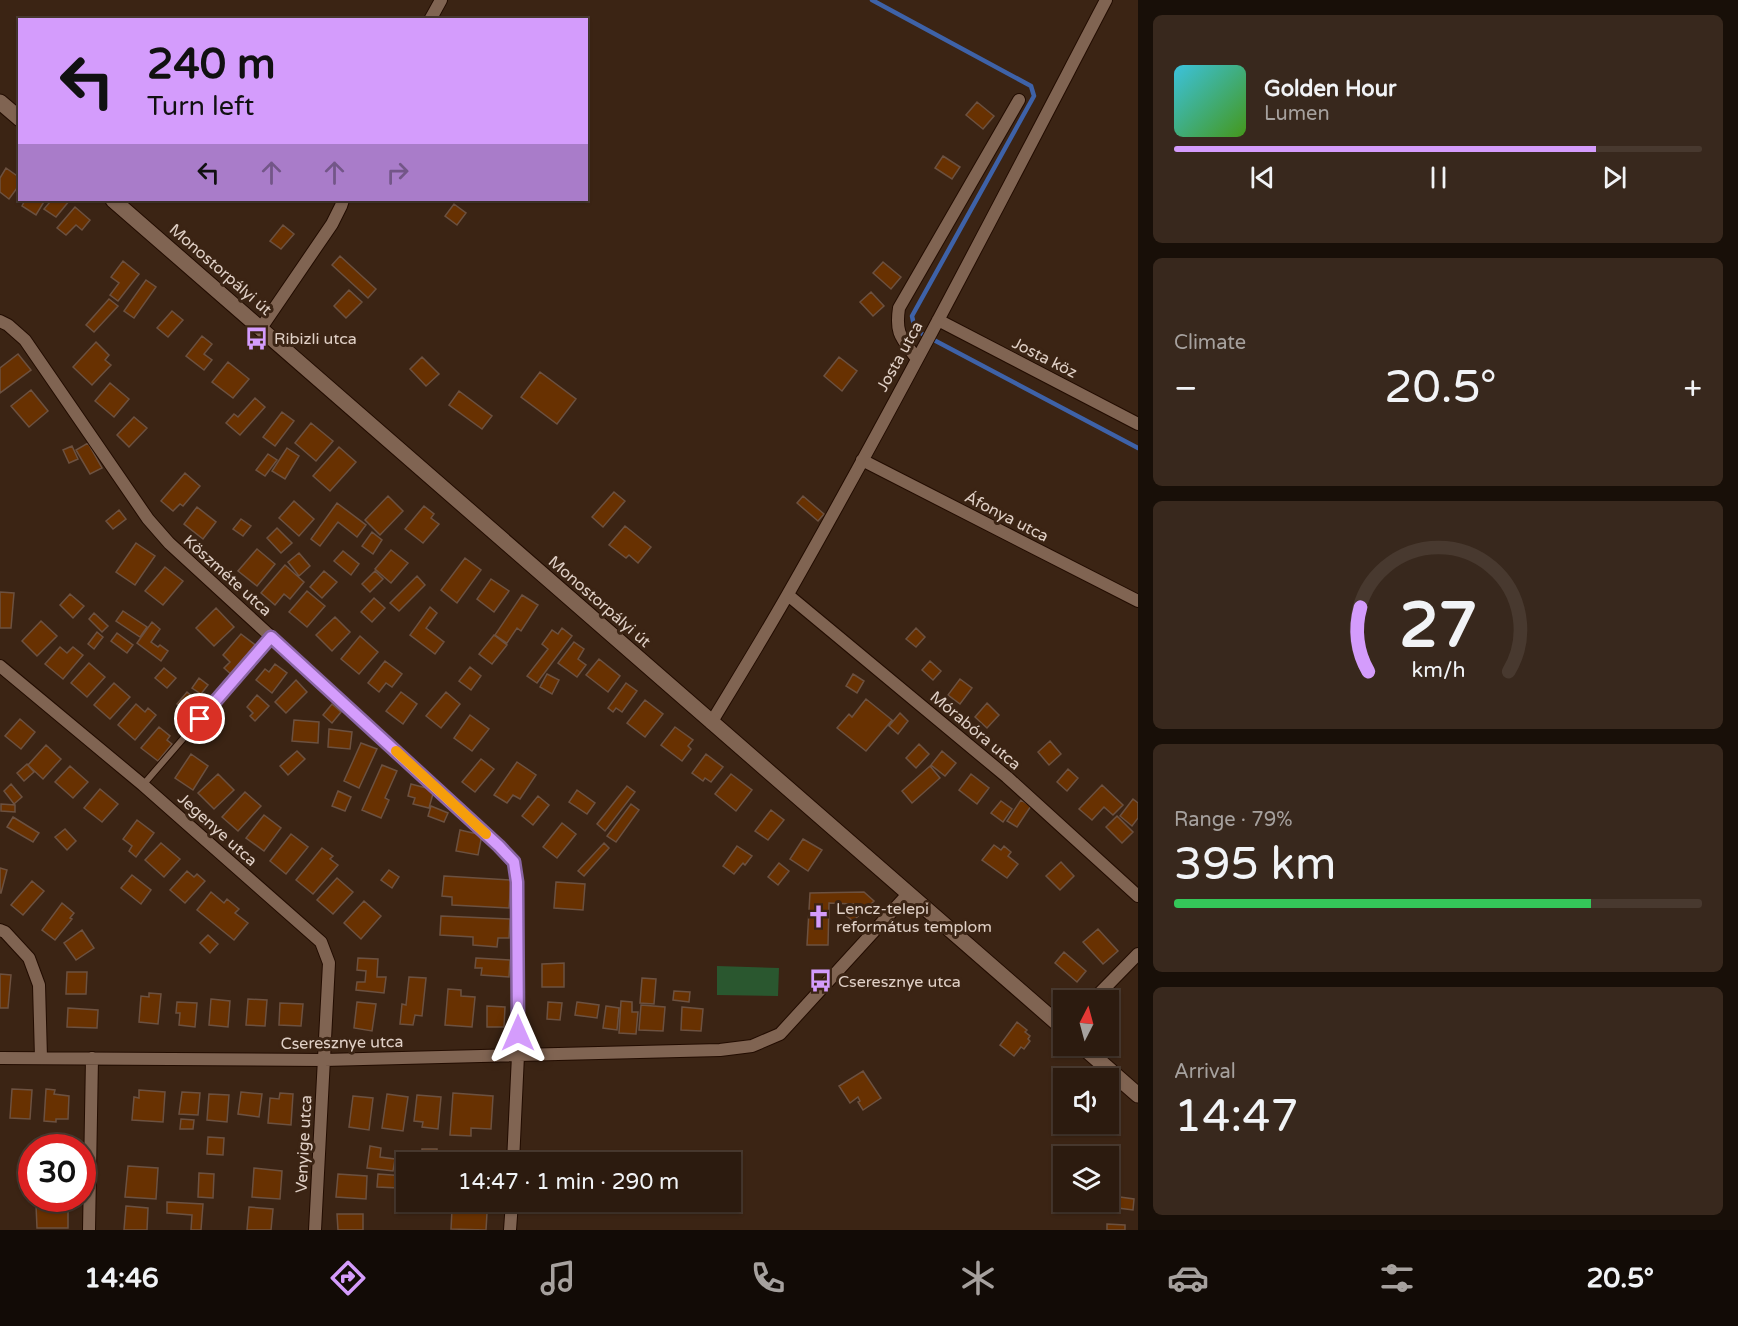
<!DOCTYPE html>
<meta charset="utf-8">
<style>
:root{--surface:#2c1b0f;--page:#38281d;--text:#f1f3f6;--muted:#a6a19e;--line:#48392f;--accent:#d49cfc}
body{margin:0;font-family:"Varela Round",sans-serif;background:var(--page);color:var(--text);height:100vh;display:flex;flex-direction:column;font-size:22px;white-space:nowrap}
*{box-sizing:border-box;margin:0}
p{font-size:20px;color:var(--muted)}
.icon{flex:none;width:33px;height:33px;fill:none;stroke:currentColor;stroke-width:2;stroke-linecap:round;stroke-linejoin:round}
.map{position:relative;flex:1;overflow:hidden}
.panel{display:flex;flex-direction:column;gap:15px;padding:15px;background:#180f08;width:600px}
.panel>*{flex:none}
.top-card{position:absolute;left:18px;top:18px;width:570px;height:183px;border-radius:0px;box-shadow:0 2px 4px #0004,0 0 0 2px var(--line);background:#d49cfc;color:#111;overflow:hidden}
.needle{width:39px;rotate:6deg}
.buttons{position:absolute;left:1053px;top:990px;display:grid;gap:12px}
.buttons a{display:grid;place-items:center;width:66px;height:66px;border-radius:0px;background:var(--surface);box-shadow:0 2px 4px #0004,0 0 0 2px var(--line);font-size:30px}
.speed{position:absolute;left:18px;top:1134px;display:flex;gap:12px;font-size:30px;font-weight:700;text-align:center}
.speed>*{display:grid;place-content:center;width:78px;height:78px;border-radius:50%;background:var(--surface);box-shadow:0 2px 4px #0004,0 0 0 2px var(--line);line-height:1}
.speed .limit{border:9px solid #d22;background:#fff;color:#111}
.pin{position:absolute;display:grid;place-items:center;width:51px;height:51px;color:#fff;margin:-26px;border:3px solid #fff;border-radius:50%;box-shadow:0 2px 6px #0007}
.me{position:absolute;width:66px;margin:-33px;rotate:0deg;stroke-linejoin:round;filter:drop-shadow(0 0 4px #0008)}
.turn{display:flex;align-items:center;gap:21px;height:126px;padding:0 30px;font-size:27px}
.turn .icon{width:78px;height:78px;stroke-width:2.5}
.turn b{display:block;font-size:42px;line-height:51px}
.lanes{display:flex;align-items:center;height:57px;padding:0 30px;background:#0003;justify-content:center;gap:30px;direction:ltr}
.lanes .off{opacity:.35}
.big{font-size:45px;font-weight:600;line-height:1.1}
.panel .tile{flex:1;display:flex;flex-direction:column;justify-content:center;gap:9px;min-width:0;padding:0 21px;border-radius:9px;background:var(--page)}
.panel .dial{align-items:center;gap:0}
.dial svg{height:156px;overflow:visible;fill:none;stroke:var(--line);stroke-width:7;stroke-linecap:round;text-anchor:middle}
.dial text{fill:var(--text);stroke:none}
.song{display:flex;align-items:center;gap:18px}
.cover{width:72px;height:72px;border-radius:9px;background:linear-gradient(135deg,hsl(190 70% 55%),hsl(100 70% 35%))}
.played{height:6px;border-radius:3px;background:linear-gradient(90deg,var(--accent) 80%,var(--line) 80%)}
.keys{display:flex;justify-content:space-around;direction:ltr}
.heat{display:flex;justify-content:space-between;align-items:center;font-size:33px;direction:ltr}
.charge{height:9px;border-radius:4px;background:linear-gradient(90deg,#34c759 79%,var(--line) 0)}
.trip{position:absolute;left:396px;top:1152px;width:345px;height:60px;border-radius:0px;background:var(--surface);box-shadow:0 2px 4px #0004,0 0 0 2px var(--line);font-weight:600;line-height:60px;text-align:center}
.tab-bar{display:flex;height:96px;justify-content:space-around;align-items:center;background:#120b06;color:var(--muted)}
.tab-bar .icon{width:42px;height:42px}
.tab-bar .active{color:var(--accent)}
.tab-bar b{font-size:27px;color:var(--text)}
main{display:flex;flex:1;min-height:0}
.map>svg:first-child{display:block}
.park{fill:#2a572f}
.lines{fill:none;stroke-linecap:round;stroke-linejoin:round}
.stream{stroke:#3e62a8;stroke-width:4.5}
.building{fill:#683101;stroke:#6c5140;stroke-width:1.5}
.lane-casing{stroke:#220c00;stroke-width:8}
.street-casing{stroke:#220c00;stroke-width:14}
.secondary-casing{stroke:#220c00;stroke-width:17}
.lane{stroke:#806452;stroke-width:6}
.street{stroke:#806452;stroke-width:12}
.secondary{stroke:#806452;stroke-width:15}
.route-casing{stroke:#8a65a4;stroke-width:15}
.route{stroke:#d49cfc;stroke-width:10}
.slow{stroke:#f59e0b;stroke-width:10}
.labels{text-anchor:middle;stroke-width:6;stroke-linejoin:round;paint-order:stroke}
.street-label{font-size:16px;fill:#e0d0c6;stroke:#3b2414}
.poi-label{font-size:16px;fill:#e0d0c6;stroke:#3b2414;text-anchor:start}
</style>
<main>
<div class="map">
<svg width="1138" height="1230" viewBox="0 0 1138 1230">
<rect width="100%" height="100%" fill="#3b2414"/>
<path class="park" d="M717,966L779,968L778,996L717,995Z"/>
<g class="lines">
<path class="stream" d="M872,0L1031,86L1034,96L912,316L915,330L1138,448"/>
</g>
<path class="building" d="M977,102L994,116L983,129L966,115Z
M943,156L960,167L952,179L935,168Z
M6,168L20,178V184L9,199L0,192V178Z
M25,200H45L36,215L22,206Z
M47,200H70L56,217L44,209L50,202Z
M454,204L466,213L457,225L445,216Z
M75,207L90,220L82,230L76,225L66,235L57,228Z
M283,225L294,234L281,249L270,241Z
M340,256L376,289L368,298L332,265Z
M123,261L139,274L118,301L110,295L119,283L111,277Z
M883,262L901,277L891,289L873,273Z
M146,280L156,287L134,318L124,311Z
M349,290L362,302L346,318L334,306Z
M871,292L884,306L873,316L860,302Z
M109,299L118,306L94,332L86,325Z
M172,311L183,320L168,337L157,328Z
M202,336L212,344L204,354L212,360L204,370L186,356Z
M96,342L109,355L105,360L111,365L92,385L73,367Z
M18,354L31,370L0,393V368Z
M422,357L439,374L426,386L410,369Z
M839,357L857,371L842,391L824,376Z
M228,362L249,379L233,398L212,382Z
M540,372L576,399L557,424L521,397Z
M110,383L129,399L114,417L95,401Z
M31,390L48,411L29,427L11,406Z
M459,391L492,416L482,429L449,405Z
M255,398L265,407L240,435L226,423L234,414L238,417Z
M282,412L294,421L275,446L263,437Z
M134,417L147,428L129,447L117,435Z
M311,423L333,441L316,461L295,443Z
M88,443L102,468L90,474L76,450Z
M72,446L78,459L69,463L63,450Z
M339,447L356,462L330,491L313,476Z
M287,448L299,456L285,479L272,471Z
M268,454L277,460L265,476L256,470Z
M185,473L200,486L183,506L180,504L173,511L161,501Z
M614,492L625,501L603,527L592,517Z
M388,496L403,511L380,535L365,520Z
M803,496L824,514L818,521L797,503Z
M294,501L314,519L299,536L279,518Z
M337,503L366,525L357,537L338,522L320,546L311,539Z
M424,506L434,514L431,518L439,524L423,543L405,529Z
M197,507L216,522L203,539L184,524Z
M119,510L126,519L113,529L106,521Z
M241,519L251,526L243,536L233,529Z
M625,526L651,547L638,563L629,555L626,558L609,545Z
M277,528L292,543L281,553L267,538Z
M372,532L382,540L373,554L362,546Z
M136,543L155,556L135,585L116,572Z
M257,549L275,564L257,586L238,571Z
M391,550L408,563L391,583L375,569Z
M343,551L359,564L351,575L334,561Z
M299,553L310,566L299,576L288,562Z
M465,558L481,570L457,603L441,590Z
M285,565L304,582L290,599L284,594L275,605L261,593Z
M165,567L183,581L163,605L145,591Z
M324,571L337,582L322,598L310,587Z
M375,571L383,579L370,592L362,584Z
M417,576L425,585L399,611L390,603Z
M491,579L509,591L494,612L477,599Z
M307,591L325,606L307,627L289,612Z
M0,592L14,593L11,628H0Z
M70,594L84,606L73,618L60,605Z
M522,595L538,605L521,631L517,628L507,643L495,635Z
M374,598L385,608L372,622L361,612Z
M430,607L437,613L426,628L444,642L435,654L410,635Z
M216,608L234,627L214,646L196,628Z
M123,611L147,627L140,637L116,621Z
M94,613L108,626L102,632L89,619Z
M335,617L350,632L332,651L316,635Z
M41,621L57,636L37,656L22,641Z
M152,622L160,629L151,642L158,647L160,645L168,651L161,661L137,643Z
M562,628L572,636L537,683L527,676L548,649L542,644L552,630L558,634Z
M916,628L925,637L916,647L906,639Z
M97,632L103,637L94,649L88,644Z
M117,633L133,645L127,653L111,641Z
M241,634L258,647L233,676L224,668L230,662L223,655Z
M494,635L507,645L492,664L479,654Z
M360,636L378,652L359,674L341,659Z
M574,642L584,649L578,659L586,665L577,677L558,663Z
M60,647L67,653L73,647L83,655L63,679L45,664Z
M599,659L620,676L608,692L586,675Z
M385,661L402,674L392,687L386,683L379,692L368,683Z
M930,661L941,671L933,680L922,670Z
M89,663L105,677L87,697L71,683Z
M275,664L287,673L272,693L256,680L265,669L269,672Z
M470,667L481,676L471,690L459,681Z
M164,668L176,678L167,688L155,678Z
M547,674L559,680L552,694L540,687Z
M853,674L864,681L857,693L846,686Z
M199,678L208,685L201,694L192,688Z
M960,679L972,688L960,704L948,695Z
M296,680L307,692L286,713L275,702Z
M114,683L130,697L110,719L94,705Z
M626,683L637,691L622,712L616,708L613,712L608,708Z
M187,692L200,703L189,715L177,704Z
M401,692L417,704L403,724L386,711Z
M446,692L460,704L441,728L426,716Z
M257,695L269,706L255,721L250,716L253,713L247,707Z
M866,699L892,720L866,751L837,728L849,714L852,717Z
M645,700L663,714L645,737L627,723Z
M987,703L999,715L987,728L975,717Z
M136,704L145,712L148,708L156,715L135,740L118,725Z
M332,704L341,712L332,723L323,715Z
M900,713L908,721L898,734L889,726Z
M470,715L489,729L472,751L454,738Z
M20,719L35,732L21,749L5,736Z
M294,720L319,722L318,743L292,741Z
M159,727L170,736L167,740L172,744L158,761L141,748Z
M675,727L693,740L688,746L691,749L682,761L661,745Z
M329,729L352,732L350,749L328,747Z
M1050,741L1061,754L1049,765L1038,752Z
M361,743L377,749L359,788L344,781Z
M919,744L929,754L916,768L906,758Z
M46,745L61,759L43,779L28,765Z
M297,751L305,759L288,775L280,766Z
M942,751L956,763L945,776L931,765Z
M191,754L208,766L193,790L175,778Z
M706,754L723,767L711,782L705,778L703,781L692,773Z
M481,759L494,769L475,792L462,782Z
M517,762L536,775L520,799L513,795L507,803L494,795Z
M27,764L34,772L24,781L17,773Z
M382,765L397,771L385,798L389,800L381,818L362,810Z
M70,766L88,782L73,798L55,782Z
M930,766L940,778L912,803L902,791Z
M1068,769L1078,778L1067,791L1057,782Z
M218,774L234,790L214,809L198,793Z
M731,774L752,790L736,811L715,794Z
M971,774L989,788L977,804L959,790Z
M11,784L22,797L14,804L4,791Z
M411,784L434,790L429,808L413,804L415,798L408,796Z
M1102,785L1123,805L1113,815L1104,807L1092,820L1079,809Z
M627,786L635,792L605,831L597,824Z
M100,789L118,804L102,822L84,808Z
M577,790L595,803L587,814L569,802Z
M338,791L351,797L345,811L332,806Z
M245,792L261,806L238,831L222,817Z
M538,796L549,805L533,825L522,816Z
M1133,799L1138,803V818L1132,826L1120,816Z
M1021,800L1031,806L1017,827L1007,821Z
M1001,801L1012,809L1003,822L991,813Z
M1,804L15,805V812L1,811Z
M631,804L639,810L616,842L607,836Z
M431,806L448,813L444,822L428,816Z
M771,810L784,820L768,840L755,831Z
M264,815L281,828L264,851L246,838Z
M1117,816L1133,832L1122,843L1106,827Z
M13,817L39,833L33,842L7,827Z
M137,820L154,833L136,857L129,851L132,846L123,839Z
M562,823L576,834L557,858L543,847Z
M65,829L76,841L67,850L55,837Z
M460,830L482,835L478,855L456,851Z
M291,834L308,847L286,874L270,861Z
M803,839L822,850L808,871L790,859Z
M161,843L180,859L164,877L145,860Z
M604,843L609,848L584,876L578,871Z
M994,845L1001,850L1004,846L1011,852L1008,856L1018,864L1007,878L982,860Z
M737,846L752,856L745,865L743,863L734,874L723,866Z
M322,848L333,856L330,859L338,865L313,894L296,880Z
M1061,862L1074,876L1060,890L1046,876Z
M779,863L789,871L778,885L768,877Z
M0,868L7,870L1,893H0Z
M389,870L399,877L392,888L381,880Z
M187,871L194,877L197,874L205,881L185,903L170,890Z
M132,875L151,890L141,904L121,888Z
M444,876L511,880L509,908L452,905V897L442,896Z
M337,878L353,892L333,914L317,900Z
M32,881L44,891L23,915L11,905Z
M556,882L585,884L583,910L554,908Z
M211,892L224,903L227,899L239,909L235,913L248,923L234,940L197,910Z
M864,892L874,901L853,921L844,914L853,904L829,903L828,945H807L810,893Z
M364,901L381,916L361,939L344,923Z
M62,903L74,913L70,918L72,919L55,940L42,930Z
M441,916L510,919L509,938H498L497,947L473,945V937L440,935Z
M1098,929L1118,951L1103,964L1083,942Z
M82,930L94,948L76,960L64,943Z
M208,935L218,944L210,953L200,943Z
M1064,952L1086,971L1077,982L1055,963Z
M358,958L378,959L377,977H386L384,993L356,990L357,982H365L366,971L357,970Z
M476,958L510,960L509,977L481,975L482,968H475Z
M564,963V987H542V964Z
M67,972H87L86,994H66Z
M0,974L11,975L8,1008H0Z
M409,977L426,978L422,1016L415,1015L413,1025L400,1024L402,1004L406,1005Z
M642,978L656,979L654,1004L640,1003Z
M448,989L461,990V996L475,997L472,1027L445,1025Z
M674,991L690,992L689,1002L673,1000Z
M149,993L161,994L158,1024L139,1022L141,996L149,997Z
M211,999L230,1001L228,1027L209,1025Z
M248,999L267,1000L265,1026L246,1025Z
M621,1001L632,1002V1012H638L636,1034L619,1033Z
M177,1002L197,1003L195,1027L179,1025L180,1013H176Z
M357,1002L376,1004L372,1031L354,1028Z
M548,1002L562,1003L560,1020L547,1019Z
M577,1002L599,1005L597,1018L575,1015Z
M280,1003L303,1004L301,1026L279,1025Z
M641,1005L665,1007L663,1031L639,1030Z
M487,1006L505,1007L504,1027H487Z
M606,1006L619,1008L617,1030L603,1028Z
M682,1007L703,1009L701,1031L681,1030Z
M68,1008L98,1010L97,1028L67,1027Z
M1017,1022L1027,1030L1025,1032L1030,1036L1028,1039L1030,1041L1024,1049L1021,1047L1014,1056L1000,1045Z
M863,1071L881,1098L863,1110L858,1102L860,1101L858,1097L850,1103L839,1086Z
M12,1089L32,1090L30,1119L10,1118Z
M46,1089L55,1090L54,1094L69,1096L68,1119H56V1122L44,1121Z
M139,1090L165,1092L163,1122L132,1120L134,1097L139,1098Z
M182,1092L200,1093L198,1115L179,1114Z
M241,1092L262,1094L259,1117L238,1114Z
M280,1093L293,1094L291,1125L268,1123L270,1098L279,1099Z
M453,1093L493,1096L491,1129L471,1128V1136L450,1135Z
M209,1094L229,1095L227,1122L207,1120Z
M387,1094L408,1097L403,1131L382,1128Z
M417,1095L441,1097L438,1129L422,1127L423,1122L414,1121Z
M353,1096L373,1098L369,1130L349,1127Z
M181,1119L194,1120L193,1129H180Z
M208,1137L224,1138L223,1155L207,1154Z
M370,1146L381,1148L380,1157L395,1159L393,1171L367,1168Z
M422,1149H437V1162H422Z
M128,1166L158,1168L156,1199L125,1197Z
M254,1168L282,1171L280,1199L252,1197Z
M199,1173L214,1174L213,1198L198,1197Z
M338,1174L367,1176L366,1199L336,1197Z
M378,1174L406,1176V1199L398,1198L399,1188L377,1187Z
M1120,1197L1134,1199L1133,1210L1118,1208Z
M167,1202L203,1204L201,1230H191L192,1215L167,1213Z
M36,1205H68V1228H37Z
M126,1206L148,1208L147,1230H124Z
M249,1207L273,1209L271,1230H247Z
M452,1210L487,1213L486,1230L451,1229Z
M337,1214H363V1230H338Z
M1107,1224L1125,1225V1230H1107Z"/>
<g class="lines">
<defs>
<path id="lane" d="M143,785L271,637"/>
<path id="street" d="M430,20L441,0
M938,320L1138,424
M0,321L8,325L25,340L148,519L169,543L499,846L514,863L517,882L518,1055L513,1162
M261,328L332,224L341,206L343,200
M917,359C902,338 895,335 899,308L1019,100
M862,460L1138,601
M788,595L1007,777L1138,896
M0,666L143,785L321,942L329,963L315,1230
M711,723C737,680 763,638 788,594C899,399 1002,199 1106,0
M0,930L5,932L29,958L39,985L41,1058
M1093,1000L1138,954
M0,1058L324,1060L720,1050L752,1046L780,1034L908,894
M89,1230L92,1058
M510,1230L512,1202"/>
<path id="secondary" d="M0,102L20,119
M113,200L1064,1029
M1082,1046L1138,1095"/>
</defs>
<use href="#lane" class="lane-casing"/>
<use href="#street" class="street-casing"/>
<use href="#secondary" class="secondary-casing"/>
<use href="#lane" class="lane"/>
<use href="#street" class="street"/>
<use href="#secondary" class="secondary"/>
</g>
<g class="lines">
<defs>
<path id="route" d="M200,719L271,637L499,846L514,862L517,882L518,1033"/>
</defs>
<use href="#route" class="route-casing"/>
<use href="#route" class="route"/>
<path class="slow" d="M396,751L486,834"/>
</g>
<defs>
<symbol id="bus-bare" viewBox="-9 -9 18 18"><path d="M-5-6H5V4H4V6H2V4H-2V6H-4V4H-5ZM-3.5-4V0h7V-4ZM-3.5 1.2v1.5H-2V1.2ZM2 1.2v1.5H3.5V1.2Z" fill="#d49cfc" stroke="#3b2414" stroke-width="2.5" paint-order="stroke"/></symbol>
<symbol id="church-bare" viewBox="-9 -9 18 18"><path d="M-1.2-6h2.4v3.5h3.3v2.4h-3.3V6h-2.4V-.1h-3.3v-2.4h3.3Z" fill="#d49cfc" stroke="#3b2414" stroke-width="2.5" paint-order="stroke"/></symbol>
</defs>
<g fill-rule="evenodd">
<use href="#bus-bare" x="240" y="322" width="33" height="33"/>
<use href="#church-bare" x="802" y="900" width="33" height="33"/>
<use href="#bus-bare" x="804" y="964" width="33" height="33"/>
</g>
<g class="labels">
<g class="street-label">
<text transform="translate(221 269) rotate(41)" y="6">Monostorpályi út</text>
<text transform="translate(899 356) rotate(-61)" y="6">Josta utca</text>
<text transform="translate(1045 357) rotate(27)" y="6">Josta köz</text>
<text transform="translate(1007 516) rotate(27)" y="6">Áfonya utca</text>
<text transform="translate(228 575) rotate(42)" y="6">Köszméte utca</text>
<text transform="translate(600 601) rotate(41)" y="6">Monostorpályi út</text>
<text transform="translate(976 730) rotate(40)" y="6">Mórabóra utca</text>
<text transform="translate(218 829) rotate(42)" y="6">Jegenye utca</text>
<text transform="translate(342 1042) rotate(-1)" y="6">Cseresznye utca</text>
<text transform="translate(303 1144) rotate(-87)" y="6">Venyige utca</text>
</g>
<g class="poi-label">
<text x="274" y="344">Ribizli utca</text>
<text x="836" y="914">Lencz-telepi<tspan x="836" dy="18">református templom</tspan></text>
<text x="838" y="987">Cseresznye utca</text>
</g>
</g>
</svg>
<div class="buttons">
<a><svg class="needle" viewBox="-14 -14 28 28"><path d="M0-13l5 13h-10z" fill="#e53935"/><path d="M0 13l5-13h-10z" fill="#a6a19e"/></svg></a>
<a><svg class="icon" aria-label="sound" viewBox="0 0 24 24"><path d="M4 9h4l5-4v14l-5-4H4zM17 9q2 3 0 6"/></svg></a>
<a><svg class="icon" aria-label="layers" viewBox="0 0 24 24"><path d="M12 4l9 5-9 5-9-5zM3 14l9 5 9-5"/></svg></a>
</div>
<div class="speed"><div class="limit">30</div></div>
<div class="pin" style="left:200px;top:719px;background:#d93025"><svg class="icon" aria-label="arrive" viewBox="0 0 24 24"><path d="M6 21V4h12l-3 4 3 4H6"/></svg></div>
<svg class="me" style="left:518px;top:1033px" viewBox="-20 -20 40 40"><path d="M0-17L14 15 0 8-14 15z" fill="#d49cfc" stroke="#fff" stroke-width="4"/></svg>
<div class="trip">14:47 · 1 min · 290 m</div>
<div class="top-card">
<div class="turn"><svg class="icon" aria-label="left" viewBox="0 0 24 24"><path d="M17 20v-9H6M10 6l-5 5 5 5"/></svg><div><b>240 m</b>Turn left</div></div>
<div class="lanes"><svg class="icon" aria-label="left" viewBox="0 0 24 24"><path d="M17 20v-9H6M10 6l-5 5 5 5"/></svg><svg class="icon off" aria-label="ahead" viewBox="0 0 24 24"><path d="M12 20V5M6 11l6-6 6 6"/></svg><svg class="icon off" aria-label="ahead" viewBox="0 0 24 24"><path d="M12 20V5M6 11l6-6 6 6"/></svg><svg class="icon off" aria-label="right" viewBox="0 0 24 24"><path d="M7 20v-9h11M14 6l5 5-5 5"/></svg></div>
</div>
</div>
<section class="panel">
<div class="tile">
<div class="song"><i class="cover"></i><div><b>Golden Hour</b><p>Lumen</p></div></div>
<div class="played"></div>
<div class="keys"><svg class="icon" aria-label="previous" viewBox="0 0 24 24"><path d="M18 5L8 12l10 7zM5 5v14"/></svg><svg class="icon" aria-label="pause" viewBox="0 0 24 24"><path d="M8 5v14M16 5v14"/></svg><svg class="icon" aria-label="next" viewBox="0 0 24 24"><path d="M6 5l10 7-10 7zM19 5v14"/></svg></div>
</div>
<div class="tile"><p>Climate</p>
<div class="heat"><a>−</a><b class="big">20.5°</b><a>+</a></div>
</div>
<div class="tile dial"><svg viewBox="0 0 100 80">
<path d="M14 69A42 42 0 1 1 86 69"/>
<path d="M14 69A42 42 0 0 1 10 36" stroke="#d49cfc"/>
<text x="50" y="56" font-size="32" font-weight="700">27</text>
<text x="50" y="72" font-size="11">km/h</text>
</svg></div>
<div class="tile"><p>Range · 79%</p><b class="big">395 km</b><div class="charge"></div></div>
<div class="tile"><p>Arrival</p><b class="big">14:47</b></div>
</section>
</main>
<nav class="tab-bar">
<b>14:46</b>
<svg class="icon active" aria-label="directions" viewBox="0 0 24 24"><path d="M12 3l9 9-9 9-9-9zM9 14v-3h6M13 9l2 2-2 2"/></svg>
<svg class="icon" aria-label="music" viewBox="0 0 24 24"><path d="M9 18V5l10-2v13"/><circle cx="6" cy="18" r="3"/><circle cx="16" cy="16" r="3"/></svg>
<svg class="icon" aria-label="phone" viewBox="0 0 24 24"><path d="M5 4h4l2 5-3 2q2 4 5 5l2-3 5 2v4C11 20 4 13 5 4z"/></svg>
<svg class="icon" aria-label="climate" viewBox="0 0 24 24"><path d="M12 3v18M4 7l16 10M4 17L20 7"/></svg>
<svg class="icon" aria-label="car" viewBox="0 0 24 24"><path d="M5 17H2v-5l4-1 3-4h7l3 4 3 1v5h-3M9 17h6M6 11h13"/><circle cx="7" cy="17" r="2"/><circle cx="17" cy="17" r="2"/></svg>
<svg class="icon" aria-label="filters" viewBox="0 0 24 24"><path d="M4 7h16M4 17h16"/><circle cx="9" cy="7" r="2"/><circle cx="15" cy="17" r="2"/></svg>
<b>20.5°</b>
</nav>
